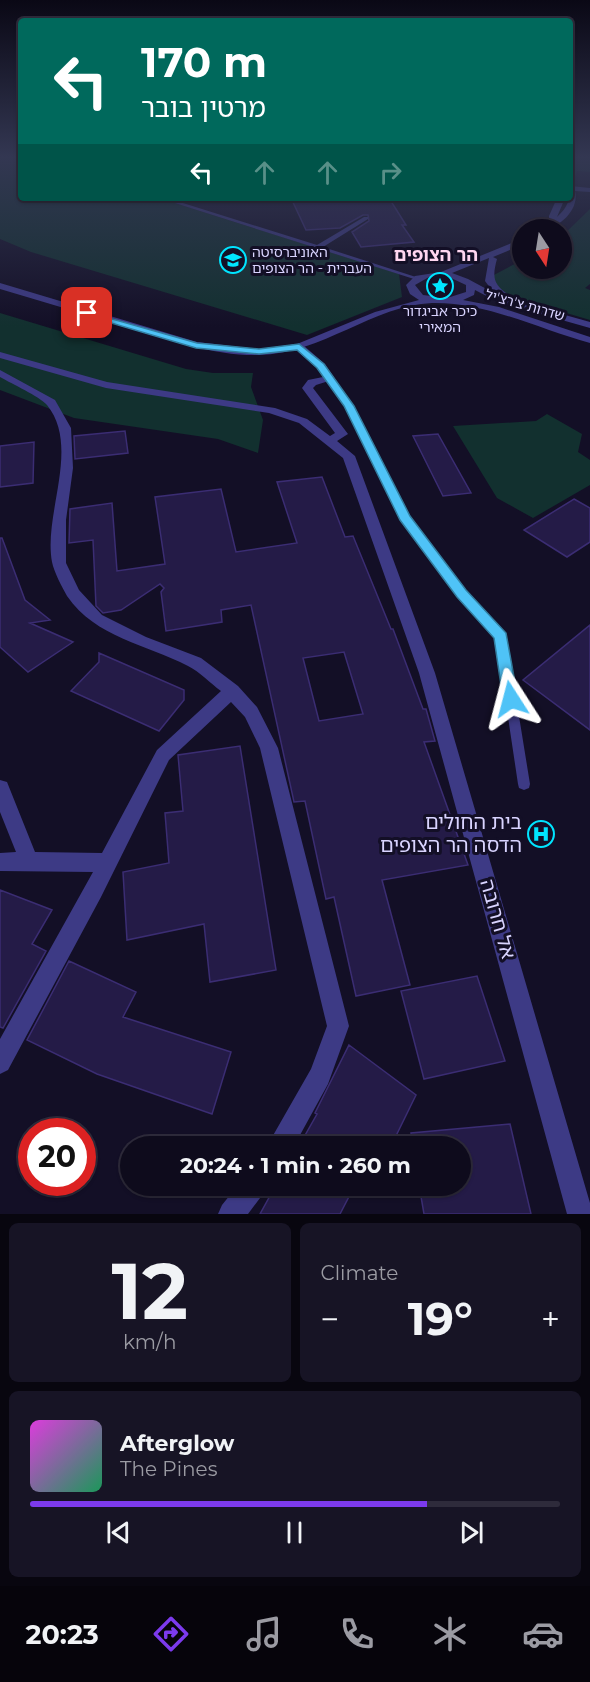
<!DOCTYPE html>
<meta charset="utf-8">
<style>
:root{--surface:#0e0b1c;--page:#171425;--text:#f1f3f6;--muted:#9b9ba3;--line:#2e2b3b;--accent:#7c3aed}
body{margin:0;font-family:Montserrat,"Noto Sans Hebrew",sans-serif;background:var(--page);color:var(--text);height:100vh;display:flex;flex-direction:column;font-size:22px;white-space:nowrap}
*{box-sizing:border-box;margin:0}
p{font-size:20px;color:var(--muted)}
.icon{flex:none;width:33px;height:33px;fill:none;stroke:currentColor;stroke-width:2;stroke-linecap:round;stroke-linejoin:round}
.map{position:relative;height:1214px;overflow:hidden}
.drawer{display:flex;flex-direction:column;gap:9px;padding:9px;background:#08060f;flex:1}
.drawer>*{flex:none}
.banner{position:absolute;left:18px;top:18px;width:555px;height:183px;border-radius:6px;box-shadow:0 2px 4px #0004,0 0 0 2px var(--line);background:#00695c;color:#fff;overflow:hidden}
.needle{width:39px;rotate:168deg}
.tools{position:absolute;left:512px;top:219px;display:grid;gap:12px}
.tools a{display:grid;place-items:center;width:60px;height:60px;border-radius:50%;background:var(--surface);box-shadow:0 2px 4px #0004,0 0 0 2px var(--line);font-size:30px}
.speed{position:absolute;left:18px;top:1118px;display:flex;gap:12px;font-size:30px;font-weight:700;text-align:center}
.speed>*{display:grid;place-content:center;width:78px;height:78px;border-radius:50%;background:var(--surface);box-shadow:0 2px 4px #0004,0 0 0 2px var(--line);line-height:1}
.speed .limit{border:9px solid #d22;background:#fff;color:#111}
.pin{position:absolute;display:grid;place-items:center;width:51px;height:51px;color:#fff;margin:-26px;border-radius:12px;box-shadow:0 3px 9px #0006}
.me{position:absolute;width:66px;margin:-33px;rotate:351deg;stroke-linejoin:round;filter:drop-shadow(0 0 4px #0008)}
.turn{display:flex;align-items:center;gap:21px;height:126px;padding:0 24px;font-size:27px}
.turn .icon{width:78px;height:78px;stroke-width:2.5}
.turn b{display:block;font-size:42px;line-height:51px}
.lanes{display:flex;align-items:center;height:57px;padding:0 24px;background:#0003;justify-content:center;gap:30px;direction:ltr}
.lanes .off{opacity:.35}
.big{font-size:45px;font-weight:700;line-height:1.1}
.drawer .widget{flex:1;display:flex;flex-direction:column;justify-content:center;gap:9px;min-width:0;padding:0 21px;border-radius:9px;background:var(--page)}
.drawer .dial{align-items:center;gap:0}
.dial b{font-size:78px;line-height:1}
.song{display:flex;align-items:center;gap:18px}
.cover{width:72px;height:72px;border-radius:9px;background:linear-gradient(135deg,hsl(300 70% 55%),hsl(150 70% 35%))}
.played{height:6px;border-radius:3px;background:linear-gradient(90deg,var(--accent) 75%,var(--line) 75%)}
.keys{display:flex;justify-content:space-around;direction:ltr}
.heat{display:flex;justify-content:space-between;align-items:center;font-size:33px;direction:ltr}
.drawer .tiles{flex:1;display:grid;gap:9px;grid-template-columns:1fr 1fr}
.widget:last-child{grid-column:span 2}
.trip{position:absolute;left:120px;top:1136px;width:351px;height:60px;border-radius:30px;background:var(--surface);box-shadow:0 2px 4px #0004,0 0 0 2px var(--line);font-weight:700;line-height:60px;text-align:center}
.menu{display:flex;height:96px;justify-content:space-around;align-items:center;background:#06040b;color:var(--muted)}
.menu .icon{width:42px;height:42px}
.menu .selected{color:var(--accent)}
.menu b{font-size:27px;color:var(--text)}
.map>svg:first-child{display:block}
.green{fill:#12302f}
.building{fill:#241b47;stroke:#3b2d73;stroke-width:1.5;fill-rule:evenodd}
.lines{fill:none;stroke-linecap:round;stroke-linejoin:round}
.service{fill:#3d3a85;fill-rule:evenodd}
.minor{fill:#3d3a85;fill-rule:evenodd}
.tertiary{fill:#3d3a85;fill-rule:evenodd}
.route{fill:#4fc3f7;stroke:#337fa1;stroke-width:1.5}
.labels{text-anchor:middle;stroke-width:6;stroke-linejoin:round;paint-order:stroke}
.far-poi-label{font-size:14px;fill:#d9d4ff;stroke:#130f26;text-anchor:start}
.far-street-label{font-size:14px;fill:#d9d4ff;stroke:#130f26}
.far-district-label{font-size:18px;font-weight:bold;fill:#ffd6f0;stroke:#130f26}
.near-poi-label{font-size:20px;fill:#d9d4ff;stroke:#130f26;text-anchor:end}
.near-street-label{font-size:20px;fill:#d9d4ff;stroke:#130f26}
</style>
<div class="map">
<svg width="590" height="1214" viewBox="0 0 590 1214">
<rect width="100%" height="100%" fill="#130f26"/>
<path class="green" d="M0,157H21V198H159L399,274L402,297L307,335L31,252L0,239Z
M570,157H590V172L577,171L573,182L570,181Z
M590,209V284L585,288L590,290V320L502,294L492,276L522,260V268H561V237Z
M0,313L186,369L213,373H253L251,387L263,420L258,453L218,439L74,418L0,390Z
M547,414L582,434L578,452L590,460V485L533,518L497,498L453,426L536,421Z"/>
<path class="building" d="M291,198H389L406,225H402L414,242L361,247L352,232L369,221L368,215H363L340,228L306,230Z
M125,431L128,453L75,459L74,436Z
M438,434L471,493L443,496L413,436Z
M34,442L33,483L0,487V446Z
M322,477L345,537L353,536L391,629H393L423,709H426L435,741L424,742L468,865L382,880L410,985L356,996L334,897L326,899L305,801L294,802L251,605L221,610L222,622L166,631L161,592L164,588L160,584L121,610L103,613L96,606L93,540L69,543L70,509L112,503L117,571L165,564L155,497L221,489L236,552L297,543L277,482ZM344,652L363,714L319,721L303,658Z
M574,499L590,508V542L567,557L524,530Z
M0,538H2L25,600L50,620L30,623L73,642L28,672L0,647Z
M590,625V730L523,680Z
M99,653L184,690V700L159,731L71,691L99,662Z
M240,746L276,970L210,982L204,924L127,940L123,872L169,863L165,813L183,811L178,755Z
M0,890L52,910L32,944L46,951L3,1028L0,1027Z
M69,961L136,992L123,1017L231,1052L212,1114L97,1074L27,1040Z
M477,976L505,1061L424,1079L401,991Z
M349,1045L416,1095L391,1146H299L317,1114L315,1113Z
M510,1124L531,1214H424L419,1185H460V1146H413L411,1133Z
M276,1185H355L340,1214H260Z"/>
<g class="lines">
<path class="service" d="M159,198H167L317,245L364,217H368V219L323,247L419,278L414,279Z
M327,377H333L353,406L408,516L465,590L506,636L530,784L529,788L524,790L519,788L518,784L496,637L457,596L401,519L345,406L326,379Z"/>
<path class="minor" d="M295,345H303L325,364L335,379L316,385L313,388L348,434L337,441L355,456L435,673L590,1203V1214H567L419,673L343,458L299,423L269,413L106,388L0,358V352L107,382L275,408L307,419L330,436L335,433L302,388L308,380L323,377L317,368L295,349Z
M0,370L55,400L71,428L73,468L66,520V563L79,590L102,615L146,637L201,658L238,686L257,707L278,748L349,1026L328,1084L294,1146H267L311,1069L327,1026L260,748L245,717L231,702L169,760L101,897L8,1070L0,1074V1039L93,872L0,871V853L16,852L0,812V780L7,782L35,852L102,853L157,750L221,691C210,683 200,672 188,666C146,644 96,638 67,596C62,587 54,572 52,562C43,514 81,447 47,405C39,396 12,384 0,377Z
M238,1185H267L263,1194L248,1214H218L222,1205Z"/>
<path class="tertiary" d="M570,186L590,188V192L575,191C580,210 558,230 540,230L549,223V216L557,198H565L557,217C568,207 570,200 570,186Z
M519,240H522V245L493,257L497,259C492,277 493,285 509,295L511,297L508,299L590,322V328L498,302L475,290L474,295L463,300L499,307L590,337V343C538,329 487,302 432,303C374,305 322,354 259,355C215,356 172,341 131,328C87,315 44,302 0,289V283L197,342L259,349L297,344L375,312L419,300L410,294L406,285L415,276L441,272ZM489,258L485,281L494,293L468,279L452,273ZM429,277L451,278L466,285V292L447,298L423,295L415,285Z"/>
</g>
<linearGradient id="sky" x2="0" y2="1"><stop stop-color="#0a0815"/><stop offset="0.48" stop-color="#333752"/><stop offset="1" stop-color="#333752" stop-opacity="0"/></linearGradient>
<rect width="590" height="327" fill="url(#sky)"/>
<path class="route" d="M84,311L197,343L259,349L299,344L324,364L354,406L410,516L466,590L506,633L518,699L516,704H505L503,699L494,638L457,597L400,520L344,406L317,368L297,350L259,354L196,348L84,315Z"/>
<defs>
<symbol id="university-ring" viewBox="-11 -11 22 22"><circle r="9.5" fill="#130f26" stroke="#00e5ff" stroke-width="1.5"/><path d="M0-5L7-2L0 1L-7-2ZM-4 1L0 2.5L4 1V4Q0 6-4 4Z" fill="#00e5ff"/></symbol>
<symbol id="sight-ring" viewBox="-11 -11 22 22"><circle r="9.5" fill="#130f26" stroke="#00e5ff" stroke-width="1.5"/><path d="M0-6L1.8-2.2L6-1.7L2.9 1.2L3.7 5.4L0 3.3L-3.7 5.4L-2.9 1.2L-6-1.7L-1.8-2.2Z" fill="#00e5ff"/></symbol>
<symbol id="hospital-ring" viewBox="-11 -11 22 22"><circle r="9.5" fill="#130f26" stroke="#00e5ff" stroke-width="1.5"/><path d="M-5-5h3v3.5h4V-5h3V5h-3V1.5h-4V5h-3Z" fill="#00e5ff"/></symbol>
</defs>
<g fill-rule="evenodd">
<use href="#university-ring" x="218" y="245" width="30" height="30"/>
<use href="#sight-ring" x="425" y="271" width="30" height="30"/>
<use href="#hospital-ring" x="526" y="819" width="30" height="30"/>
</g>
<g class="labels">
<g class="far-poi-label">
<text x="252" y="257">האוניברסיטה<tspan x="252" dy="16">העברית - הר הצופים</tspan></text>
<text x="440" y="316" text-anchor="middle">כיכר אביגדור<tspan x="440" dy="16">המאירי</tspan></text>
</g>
<g class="far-street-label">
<text transform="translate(525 305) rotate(16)" y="5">שדרות צ'רצ'יל</text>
</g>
<g class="far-district-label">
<text x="436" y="261">הר הצופים</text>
</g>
<g class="near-poi-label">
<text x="522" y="829">בית החולים<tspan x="522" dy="23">הדסה הר הצופים</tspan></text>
</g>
<g class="near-street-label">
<text transform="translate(498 919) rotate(74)" y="7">אל חרובה</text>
</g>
</g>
</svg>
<div class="tools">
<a><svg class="needle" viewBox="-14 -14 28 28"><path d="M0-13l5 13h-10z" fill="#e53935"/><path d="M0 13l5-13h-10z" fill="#9b9ba3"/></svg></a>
</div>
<div class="speed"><div class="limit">20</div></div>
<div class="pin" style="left:87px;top:313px;background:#d93025"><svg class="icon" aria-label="arrive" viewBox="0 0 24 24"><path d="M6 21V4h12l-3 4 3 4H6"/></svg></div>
<svg class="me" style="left:511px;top:699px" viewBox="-20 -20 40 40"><path d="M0-17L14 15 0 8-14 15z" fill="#4fc3f7" stroke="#fff" stroke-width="4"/></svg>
<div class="trip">20:24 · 1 min · 260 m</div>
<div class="banner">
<div class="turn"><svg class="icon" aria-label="left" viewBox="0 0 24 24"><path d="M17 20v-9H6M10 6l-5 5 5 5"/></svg><div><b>170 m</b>מרטין בובר</div></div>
<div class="lanes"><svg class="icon" aria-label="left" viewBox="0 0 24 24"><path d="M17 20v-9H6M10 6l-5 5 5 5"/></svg><svg class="icon off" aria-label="ahead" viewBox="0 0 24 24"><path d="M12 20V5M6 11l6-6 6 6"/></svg><svg class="icon off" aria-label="ahead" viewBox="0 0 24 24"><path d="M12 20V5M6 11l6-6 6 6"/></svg><svg class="icon off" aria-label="right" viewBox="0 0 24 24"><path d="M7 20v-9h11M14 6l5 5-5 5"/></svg></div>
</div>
</div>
<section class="drawer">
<div class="tiles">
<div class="widget dial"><b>12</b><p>km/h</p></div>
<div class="widget"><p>Climate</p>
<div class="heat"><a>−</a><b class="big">19°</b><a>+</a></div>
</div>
<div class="widget">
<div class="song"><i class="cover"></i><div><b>Afterglow</b><p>The Pines</p></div></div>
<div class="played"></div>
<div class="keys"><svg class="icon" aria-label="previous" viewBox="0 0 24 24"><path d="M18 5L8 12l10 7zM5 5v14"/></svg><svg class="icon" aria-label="pause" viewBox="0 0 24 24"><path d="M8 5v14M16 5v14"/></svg><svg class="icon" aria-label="next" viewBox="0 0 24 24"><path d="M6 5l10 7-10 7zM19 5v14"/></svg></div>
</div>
</div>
</section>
<nav class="menu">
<b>20:23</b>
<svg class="icon selected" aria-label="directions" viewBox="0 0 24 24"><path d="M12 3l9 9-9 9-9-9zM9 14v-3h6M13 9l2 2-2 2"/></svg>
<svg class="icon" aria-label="music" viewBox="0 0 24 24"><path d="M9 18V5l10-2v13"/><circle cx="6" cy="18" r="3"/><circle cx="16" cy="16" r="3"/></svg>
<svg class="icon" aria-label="phone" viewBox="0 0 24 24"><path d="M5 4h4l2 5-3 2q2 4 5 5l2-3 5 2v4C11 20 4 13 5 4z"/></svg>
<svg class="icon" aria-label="climate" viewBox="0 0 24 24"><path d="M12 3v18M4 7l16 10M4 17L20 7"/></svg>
<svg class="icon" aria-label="car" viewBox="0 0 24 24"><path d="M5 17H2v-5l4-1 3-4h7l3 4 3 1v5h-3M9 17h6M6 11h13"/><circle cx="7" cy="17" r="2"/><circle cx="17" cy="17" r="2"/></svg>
</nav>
